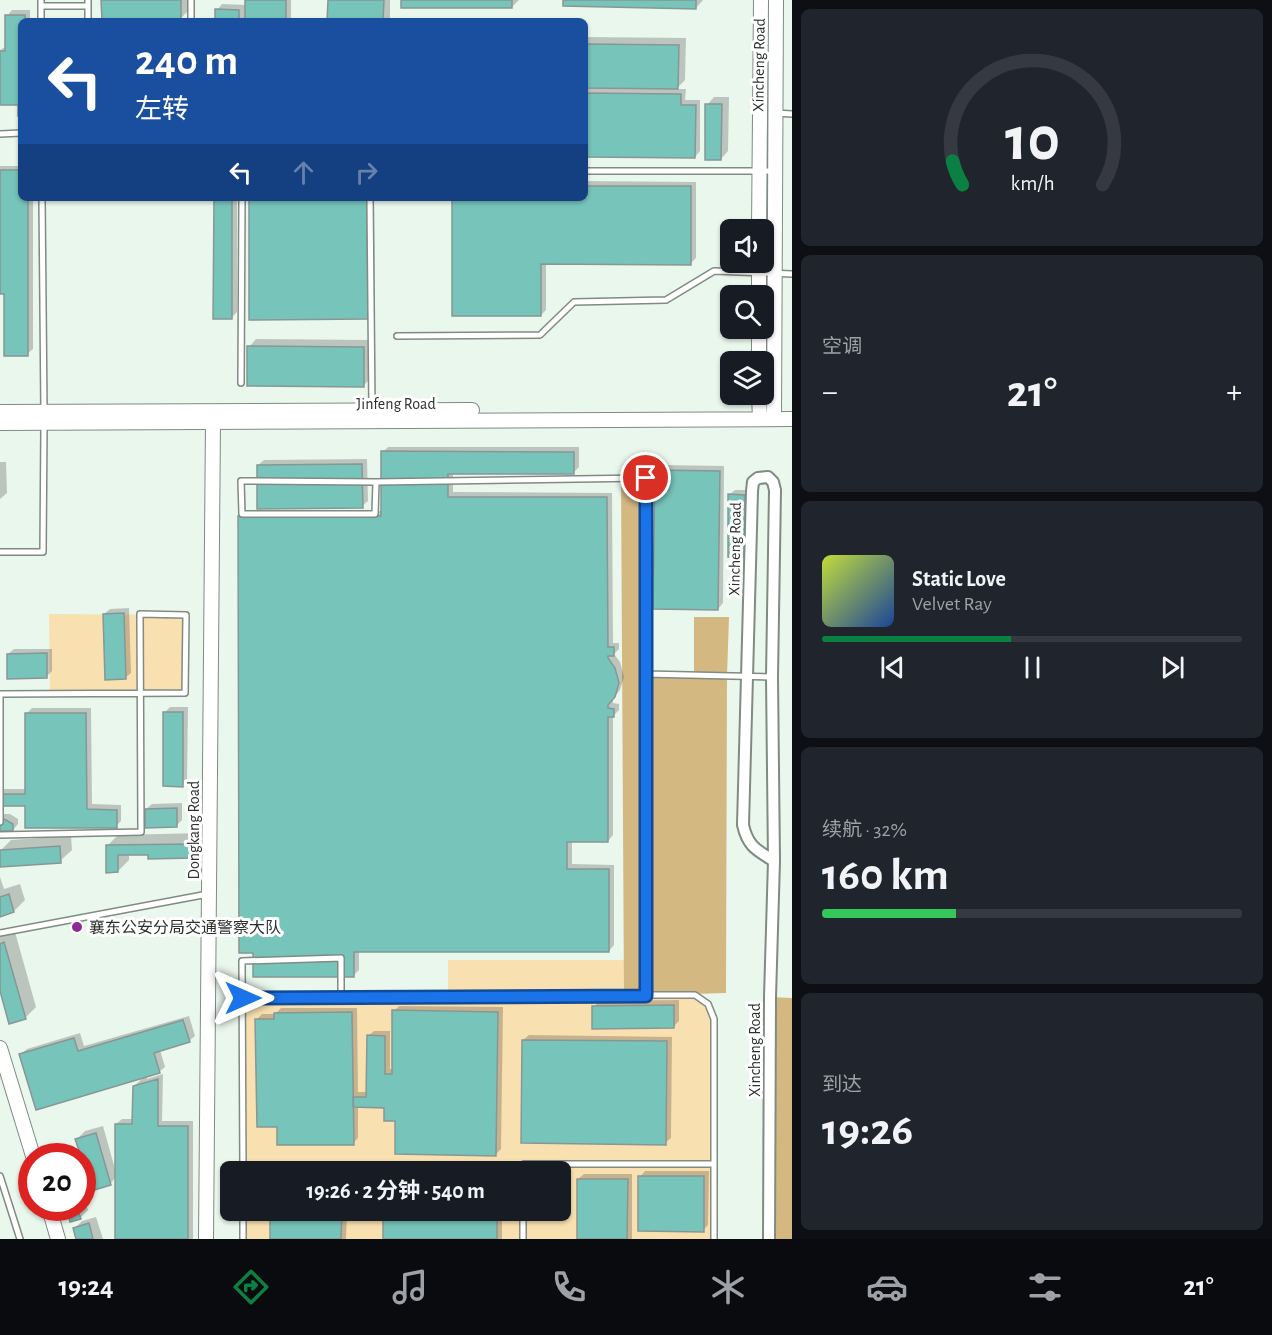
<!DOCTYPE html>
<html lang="zh">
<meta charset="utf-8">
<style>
:root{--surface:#171b24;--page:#20242c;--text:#f1f3f6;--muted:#9ea1a6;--line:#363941;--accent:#0b8043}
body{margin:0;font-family:"Alegreya Sans","Noto Sans SC",sans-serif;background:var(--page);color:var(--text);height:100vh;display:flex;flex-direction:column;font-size:22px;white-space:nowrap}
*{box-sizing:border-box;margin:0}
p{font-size:20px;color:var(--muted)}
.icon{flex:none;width:33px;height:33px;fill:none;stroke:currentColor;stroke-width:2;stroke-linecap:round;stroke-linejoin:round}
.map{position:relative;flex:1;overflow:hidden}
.sheet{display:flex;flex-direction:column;gap:9px;padding:9px;background:#0d0f14;width:480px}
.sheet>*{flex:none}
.hud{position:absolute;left:18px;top:18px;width:570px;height:183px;border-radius:9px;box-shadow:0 2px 4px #0004;background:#1a4fa0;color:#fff;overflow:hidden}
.controls{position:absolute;left:720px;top:219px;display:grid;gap:12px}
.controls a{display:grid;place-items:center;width:54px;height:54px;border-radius:9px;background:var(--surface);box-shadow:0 2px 4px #0004;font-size:30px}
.speed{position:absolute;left:18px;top:1143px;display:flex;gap:12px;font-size:30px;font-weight:700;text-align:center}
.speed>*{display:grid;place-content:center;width:78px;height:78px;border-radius:50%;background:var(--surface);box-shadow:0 2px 4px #0004;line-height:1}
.speed .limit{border:9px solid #d22;background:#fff;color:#111}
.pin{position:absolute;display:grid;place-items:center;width:51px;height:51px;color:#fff;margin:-26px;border:3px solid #fff;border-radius:50%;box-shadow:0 2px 6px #0007}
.me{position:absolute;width:66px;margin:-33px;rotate:90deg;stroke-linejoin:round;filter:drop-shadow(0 0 4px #0008)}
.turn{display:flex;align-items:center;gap:21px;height:126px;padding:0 18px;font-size:27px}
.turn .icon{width:78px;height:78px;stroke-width:2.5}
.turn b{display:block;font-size:42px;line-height:51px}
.lanes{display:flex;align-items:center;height:57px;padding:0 18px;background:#0003;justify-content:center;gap:30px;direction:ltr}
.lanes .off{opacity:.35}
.big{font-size:45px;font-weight:700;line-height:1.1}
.sheet .widget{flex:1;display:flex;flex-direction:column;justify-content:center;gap:9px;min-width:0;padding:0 21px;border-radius:9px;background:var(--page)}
.sheet .dial{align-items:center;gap:0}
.dial svg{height:156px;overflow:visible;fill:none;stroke:var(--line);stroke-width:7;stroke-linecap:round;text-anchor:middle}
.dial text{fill:var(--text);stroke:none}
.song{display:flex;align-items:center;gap:18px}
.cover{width:72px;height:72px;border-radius:9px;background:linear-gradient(135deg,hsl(70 70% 55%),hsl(220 70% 35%))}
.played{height:6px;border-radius:3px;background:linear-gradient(90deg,var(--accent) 45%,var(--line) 45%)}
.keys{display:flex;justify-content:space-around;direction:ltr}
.heat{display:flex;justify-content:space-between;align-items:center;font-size:33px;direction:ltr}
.charge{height:9px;border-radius:4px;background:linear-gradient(90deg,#34c759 32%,var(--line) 0)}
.trip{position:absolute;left:220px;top:1161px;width:351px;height:60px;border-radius:9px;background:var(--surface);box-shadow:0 2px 4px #0004;font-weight:700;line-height:60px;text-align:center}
.menu{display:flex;height:96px;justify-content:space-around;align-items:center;background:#090b0e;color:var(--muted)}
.menu .icon{width:42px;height:42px}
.menu .active{color:var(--accent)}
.menu b{font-size:27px;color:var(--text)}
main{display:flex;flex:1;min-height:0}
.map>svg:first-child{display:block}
.green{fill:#f8e0b1}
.forest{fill:#d4b882}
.shadow{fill:#0003}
.building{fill:#77c4bb;stroke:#889795;stroke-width:1.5}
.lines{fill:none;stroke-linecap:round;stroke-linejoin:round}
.service-casing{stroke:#808b82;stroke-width:8}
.minor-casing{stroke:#808b82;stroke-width:14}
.tertiary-casing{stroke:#808b82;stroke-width:16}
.service{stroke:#fff;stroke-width:5}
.minor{stroke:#fff;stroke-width:10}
.tertiary{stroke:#fff;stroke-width:14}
.route-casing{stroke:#114b97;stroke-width:15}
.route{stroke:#1a73e8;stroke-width:10}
.poi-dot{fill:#8a2b95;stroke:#fff;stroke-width:2}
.labels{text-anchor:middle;stroke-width:6;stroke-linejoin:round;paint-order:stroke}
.street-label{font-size:16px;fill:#2d312e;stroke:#fff}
.poi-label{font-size:16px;fill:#2d312e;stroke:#fff;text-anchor:start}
</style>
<main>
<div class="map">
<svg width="792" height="1239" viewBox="0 0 792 1239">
<rect width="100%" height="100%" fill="#eaf7ed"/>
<path class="green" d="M49,614L186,615L185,693L50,694Z
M448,960H624V996L695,995L708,1004L714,1019V1239H243V1211L561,1210V1172L243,1171L242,998L448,996Z"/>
<path class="forest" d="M646,478V674L694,675V617H729L727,676L726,993L624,996L621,479Z
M770,997L792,998V1239H769Z"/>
<path class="shadow" d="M103,0H188V11L181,18Z
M247,0H291V21H217V10L222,4L246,5Z
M329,0H390V21H329Z
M403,0H519L512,7Z
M564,0H703L696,8Z
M12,10H30V21H21V114L20,103H0V50L7,46V16Z
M585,37L686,38L685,80L676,89H686L685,100H700V151L695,157L585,156Z
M714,97H729L728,151L721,159L707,105Z
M0,166H21V198H33V349L27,354L6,293H0Z
M585,181L696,182V258L691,263H546V310L541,315L454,198H585Z
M216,198H237V312L231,318Z
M250,198H374L375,310L367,318Z
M256,339L371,340V378L363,386L249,347Z
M388,447H579V467L573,473H453V492L612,493L613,643H619V649L614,654L620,662L624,677L620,690L613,699V703L619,704V710L613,716V835L608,841H572V864L614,865V945L609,951H359V970L353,976L240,517L245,511H383V452Z
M367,459L368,501L362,506L258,465L264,460Z
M0,462H6L7,493L0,499Z
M662,465L724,466L723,603L718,609L656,471Z
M735,490H750L749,550L744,556L729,495Z
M129,608L131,673L125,678L104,614L110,609Z
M14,649H52V671L46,677L8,654Z
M170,707H188L187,780L182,785L165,712Z
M32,708H91L92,804L121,805V821L116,826L27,805H0V789H27V713Z
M182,803V820L176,826L146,809L152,804Z
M0,814H10L18,819V824L13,830L0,829Z
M203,833V845L192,857L129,854V860L118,871L107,846L118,835Z
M71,836L72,850L60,861L0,851L11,840Z
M0,877L4,889L20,884L25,900L14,911L0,915Z
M15,932L36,1007L25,1018L0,985V937Z
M679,1000V1021L674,1026L594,1007L599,1001Z
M399,1006L503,1007L501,1149L496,1154L396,1120L385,1106H358V1138L353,1143L279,1126L257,1019L262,1014H275L281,1008H357L358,1092H367L368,1036L374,1031H390V1069H393L394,1011Z
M189,1016L195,1036L189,1041L160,1050L165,1067L159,1072L147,1076V1079L163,1074L162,1121H193V1239H116V1177L110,1184L77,1139L85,1131L103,1126L115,1169L116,1124L122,1119H134V1086L144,1077L21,1054L27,1049L80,1033L84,1046Z
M529,1035L672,1037L671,1138L665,1143L523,1040Z
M390,1171H502V1172H389Z
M645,1171H709L708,1225L703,1230L640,1177Z
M584,1174H632V1239H578V1179Z
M82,1194L88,1210L80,1218L71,1221L66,1208H82Z
M272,1210H347L346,1239H272Z
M385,1210H502V1239H385Z
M96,1217L103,1239H78L75,1228L82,1221Z"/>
<path class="building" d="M101,0H181V20L102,21Z
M245,0H286V21H245Z
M328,0H384L383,21H327Z
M401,0H512V8H401Z
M563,0H696V9L563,6Z
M215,9L239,10V21H215Z
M5,15H25V21H21V116H18V105H0V51H5Z
M585,44L679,45L678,89L585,88Z
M585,93L681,94V105H696L695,158L585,157Z
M705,104H722L721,160H705Z
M0,170H21V198H28V356H4V294H0Z
M585,186H691V265L541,264V316H452V198H585Z
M214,198H232V319H213Z
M249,198H367L368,319L249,320Z
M247,346L364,347V387L247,386Z
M381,451L574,452V474H448V497H607L608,647H614V656H608V658L615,668L619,683L615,697L608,705V708L614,709V717H608V842H567V869H609V952H354V977H253V953H239L238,516H381Z
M362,464L363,508L257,509V465Z
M655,470L720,471L718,610L653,609Z
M728,494L745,495V557H728Z
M124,613L126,679L105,680L103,614Z
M47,653V678L7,679V654Z
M163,712H183V787L163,786Z
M25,713H86L87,809L117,810V828H25V806H0V794H25Z
M177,808V827L145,828V809Z
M0,819H4L13,824V831H0Z
M192,844L193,858L148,859V855H118V872L106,873V845Z
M60,846L61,863L0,867V850Z
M9,894L14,912L0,917V897Z
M4,942L26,1019L9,1024L0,991V944Z
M674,1005V1028L592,1029V1006Z
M392,1010L498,1012L496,1156L395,1154V1121H384V1108L353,1107V1097H366L367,1035L385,1036V1074H392Z
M352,1012L354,1145H277V1127H257L255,1019H274V1013Z
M183,1020L190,1042L154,1053L160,1073L36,1110L19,1054L74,1038L78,1051Z
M522,1040L667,1041L666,1145L521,1143Z
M158,1079V1126H188V1239H115V1124H132L133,1086Z
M96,1133L111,1185L91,1191L82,1156H81L75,1139Z
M638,1176H704V1232L638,1231Z
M577,1179H628L627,1239H577Z
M66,1208H77L81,1219L70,1222Z
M270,1210H342L341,1239H270Z
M383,1210H497V1239H383Z
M89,1223L93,1239H76L73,1228Z"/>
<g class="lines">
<defs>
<path id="service" d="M41,0V21
M88,0V21
M191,0V21
M41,6H88
M776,113L792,114
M0,134L21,133
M585,171H774
M42,198L44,412
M370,198L372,409
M397,336L540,335L574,302L666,300L714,271L792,274
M241,383L242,198
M376,482L375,514H242L241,481L376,482L646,478V674L772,677
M0,552H43L44,425
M0,694C62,694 123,693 185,693L186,615L140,614L141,832L0,835
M0,822V694
M0,933L208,894
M646,995H695L708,1004L714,1019V1239
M242,998L646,995V674
M243,1172L242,961L341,958V997
M524,1172V1164H714
M0,1176L20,1239
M243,1210V1239
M523,1239V1210"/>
<path id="minor" d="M769,1239L770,997L774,861L772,677L775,490L773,482L768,477L758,478L753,482L752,491L743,825C748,847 757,850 774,861"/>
<path id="tertiary" d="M759,230L761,0
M759,262V296
M759,328V362
M759,394L760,419
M0,412L472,410
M774,419L776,0
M0,423L792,419
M0,1048L33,1156
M49,1208L58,1239
M206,1239L213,421"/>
</defs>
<use href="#service" class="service-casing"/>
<use href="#minor" class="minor-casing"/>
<use href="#tertiary" class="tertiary-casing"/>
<use href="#service" class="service"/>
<use href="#minor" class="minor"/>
<use href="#tertiary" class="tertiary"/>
</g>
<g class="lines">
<defs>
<path id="route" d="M243,998L646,996V478"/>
</defs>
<use href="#route" class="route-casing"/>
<use href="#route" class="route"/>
</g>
<circle class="poi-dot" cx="77" cy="927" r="6"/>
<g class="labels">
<g class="street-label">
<text transform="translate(758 65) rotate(-89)" y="6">Xincheng Road</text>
<text x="396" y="409">Jinfeng Road</text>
<text transform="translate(734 549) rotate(-89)" y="6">Xincheng Road</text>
<text transform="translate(193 830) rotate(-90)" y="6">Dongkang Road</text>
<text transform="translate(754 1050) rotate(-90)" y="6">Xincheng Road</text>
</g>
<g class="poi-label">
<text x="89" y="933">襄东公安分局交通警察大队</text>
</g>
</g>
</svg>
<div class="controls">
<a><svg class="icon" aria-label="sound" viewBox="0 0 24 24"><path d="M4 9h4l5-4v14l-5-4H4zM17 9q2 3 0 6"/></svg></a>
<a><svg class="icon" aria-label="search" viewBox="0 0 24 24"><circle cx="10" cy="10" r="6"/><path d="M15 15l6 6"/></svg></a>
<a><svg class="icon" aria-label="layers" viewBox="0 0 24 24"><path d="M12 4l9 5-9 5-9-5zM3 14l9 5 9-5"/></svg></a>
</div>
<div class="speed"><div class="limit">20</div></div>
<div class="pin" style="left:646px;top:478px;background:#d93025"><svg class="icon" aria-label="arrive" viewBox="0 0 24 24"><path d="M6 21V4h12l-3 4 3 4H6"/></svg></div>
<svg class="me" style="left:243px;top:998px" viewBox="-20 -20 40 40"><path d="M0-17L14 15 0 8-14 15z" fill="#1a73e8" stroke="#fff" stroke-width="4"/></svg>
<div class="trip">19:26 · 2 分钟 · 540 m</div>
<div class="hud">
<div class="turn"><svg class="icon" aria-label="left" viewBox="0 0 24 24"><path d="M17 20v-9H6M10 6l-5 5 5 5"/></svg><div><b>240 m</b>左转</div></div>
<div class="lanes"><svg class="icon" aria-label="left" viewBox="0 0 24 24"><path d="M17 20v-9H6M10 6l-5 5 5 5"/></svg><svg class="icon off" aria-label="ahead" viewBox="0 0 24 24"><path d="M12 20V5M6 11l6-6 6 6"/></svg><svg class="icon off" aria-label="right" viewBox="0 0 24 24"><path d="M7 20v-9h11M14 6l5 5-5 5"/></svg></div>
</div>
</div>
<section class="sheet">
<div class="widget dial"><svg viewBox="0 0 100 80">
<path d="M14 69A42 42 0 1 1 86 69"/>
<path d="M14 69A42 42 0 0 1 9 57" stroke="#0b8043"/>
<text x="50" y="56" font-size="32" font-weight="700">10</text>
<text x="50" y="72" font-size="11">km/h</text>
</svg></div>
<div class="widget"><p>空调</p>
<div class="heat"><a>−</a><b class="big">21°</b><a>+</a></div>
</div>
<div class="widget">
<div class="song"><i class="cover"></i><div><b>Static Love</b><p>Velvet Ray</p></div></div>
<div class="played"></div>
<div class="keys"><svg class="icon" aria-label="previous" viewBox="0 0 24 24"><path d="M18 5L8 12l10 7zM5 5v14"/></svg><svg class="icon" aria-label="pause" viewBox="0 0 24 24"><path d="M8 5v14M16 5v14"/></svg><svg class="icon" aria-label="next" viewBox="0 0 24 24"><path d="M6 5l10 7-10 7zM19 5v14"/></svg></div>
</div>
<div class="widget"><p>续航 · 32%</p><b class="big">160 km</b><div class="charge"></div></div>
<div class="widget"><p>到达</p><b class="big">19:26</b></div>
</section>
</main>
<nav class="menu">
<b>19:24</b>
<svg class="icon active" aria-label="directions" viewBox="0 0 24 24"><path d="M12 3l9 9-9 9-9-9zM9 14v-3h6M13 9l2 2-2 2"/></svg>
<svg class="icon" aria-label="music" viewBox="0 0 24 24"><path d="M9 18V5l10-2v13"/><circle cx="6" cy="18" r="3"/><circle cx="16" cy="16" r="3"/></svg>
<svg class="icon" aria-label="phone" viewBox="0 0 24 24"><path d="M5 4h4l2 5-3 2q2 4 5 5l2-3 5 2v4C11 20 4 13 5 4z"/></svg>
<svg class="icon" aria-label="climate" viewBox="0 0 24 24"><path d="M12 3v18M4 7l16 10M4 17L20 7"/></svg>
<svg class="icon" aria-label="car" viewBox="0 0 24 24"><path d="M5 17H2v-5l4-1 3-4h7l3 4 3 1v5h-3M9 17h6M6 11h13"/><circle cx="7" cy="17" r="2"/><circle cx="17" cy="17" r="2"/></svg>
<svg class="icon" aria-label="filters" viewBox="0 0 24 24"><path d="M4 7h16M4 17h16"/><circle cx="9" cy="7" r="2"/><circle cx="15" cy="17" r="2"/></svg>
<b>21°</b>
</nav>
